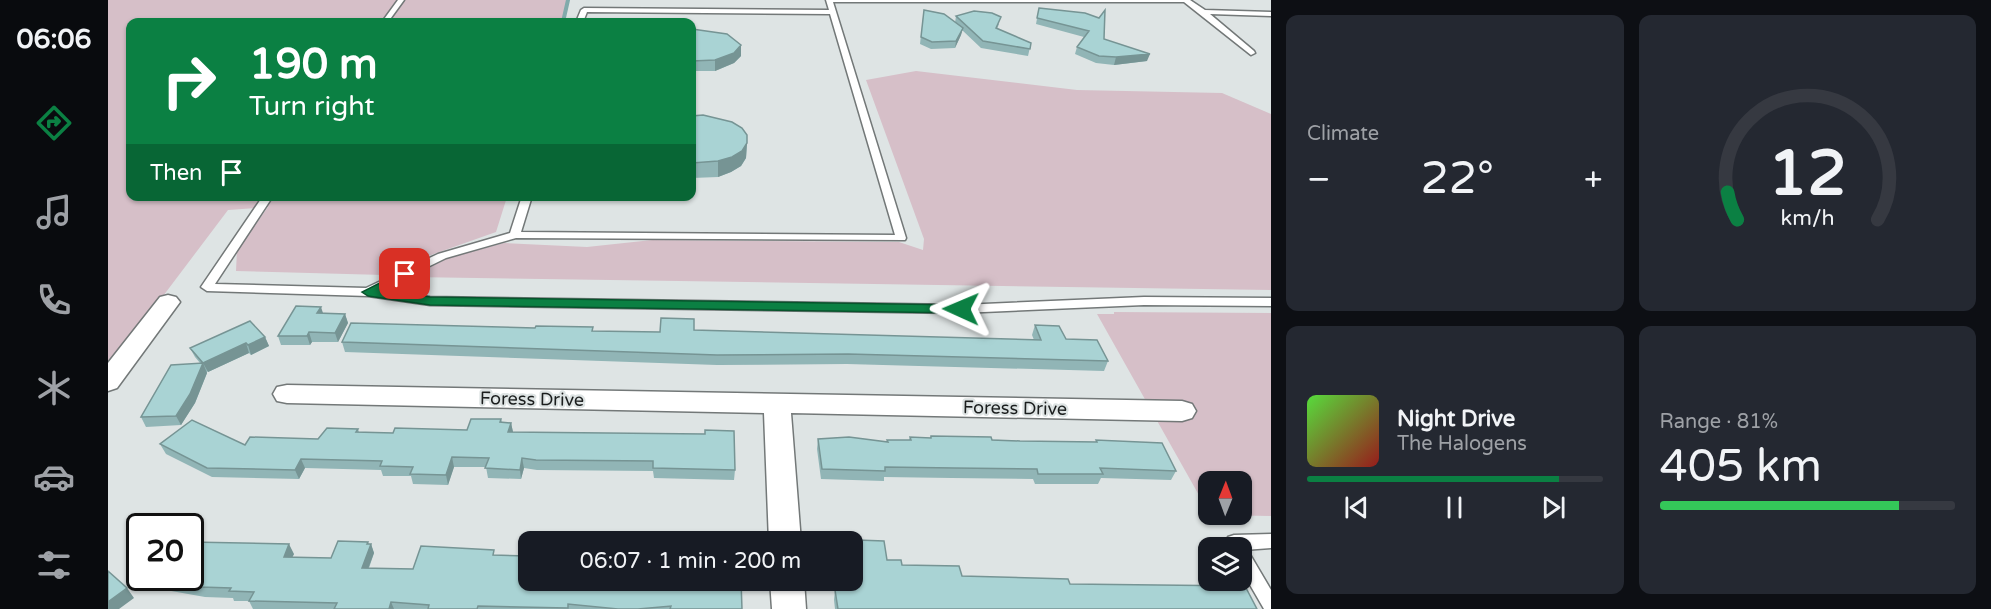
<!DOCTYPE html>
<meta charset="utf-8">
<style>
:root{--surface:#171b24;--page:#242831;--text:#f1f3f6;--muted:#9ea1a6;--line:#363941;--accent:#0b8043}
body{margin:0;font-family:"Varela Round",sans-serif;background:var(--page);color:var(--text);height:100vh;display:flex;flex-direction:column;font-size:22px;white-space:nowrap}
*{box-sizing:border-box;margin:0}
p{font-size:20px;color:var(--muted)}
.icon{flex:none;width:33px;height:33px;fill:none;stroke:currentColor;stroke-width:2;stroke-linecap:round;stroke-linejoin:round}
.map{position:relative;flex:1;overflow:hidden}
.panel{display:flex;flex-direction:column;gap:15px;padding:15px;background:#0d0f14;width:720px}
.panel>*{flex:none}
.banner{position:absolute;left:18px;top:18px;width:570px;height:183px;border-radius:12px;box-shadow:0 2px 4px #0004;background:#0b8043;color:#fff;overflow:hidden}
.needle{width:39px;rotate:1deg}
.controls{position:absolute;left:1090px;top:471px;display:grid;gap:12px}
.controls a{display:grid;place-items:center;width:54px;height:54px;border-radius:12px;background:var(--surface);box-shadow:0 2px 4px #0004;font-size:30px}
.speed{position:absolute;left:18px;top:513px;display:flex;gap:12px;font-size:30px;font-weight:700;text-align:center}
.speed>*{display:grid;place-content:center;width:78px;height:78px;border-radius:50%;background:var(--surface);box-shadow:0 2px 4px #0004;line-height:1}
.speed .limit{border:3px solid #111;border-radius:9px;background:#fff;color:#111}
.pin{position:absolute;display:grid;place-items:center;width:51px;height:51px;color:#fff;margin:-26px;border-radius:12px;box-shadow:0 3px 9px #0006}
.me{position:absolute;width:66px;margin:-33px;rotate:271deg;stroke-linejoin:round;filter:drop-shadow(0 0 4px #0008)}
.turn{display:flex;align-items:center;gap:21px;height:126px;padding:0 24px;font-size:27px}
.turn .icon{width:78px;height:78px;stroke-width:2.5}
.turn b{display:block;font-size:42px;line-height:51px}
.then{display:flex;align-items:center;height:57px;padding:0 24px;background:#0003;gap:12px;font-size:22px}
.big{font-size:45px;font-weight:600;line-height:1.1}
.panel .card{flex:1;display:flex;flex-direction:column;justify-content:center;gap:9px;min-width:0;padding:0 21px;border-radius:12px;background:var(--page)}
.panel .dial{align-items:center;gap:0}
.dial svg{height:156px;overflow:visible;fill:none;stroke:var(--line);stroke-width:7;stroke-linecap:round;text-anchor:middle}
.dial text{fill:var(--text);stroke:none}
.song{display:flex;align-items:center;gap:18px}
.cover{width:72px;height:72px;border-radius:9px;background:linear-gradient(135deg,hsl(110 70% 55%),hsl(0 70% 35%))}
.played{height:6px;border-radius:3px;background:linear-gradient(90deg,var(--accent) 85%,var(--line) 85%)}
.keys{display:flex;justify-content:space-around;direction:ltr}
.heat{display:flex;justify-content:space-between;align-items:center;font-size:33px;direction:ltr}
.charge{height:9px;border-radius:4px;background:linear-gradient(90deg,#34c759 81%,var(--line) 0)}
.panel .tiles{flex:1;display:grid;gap:15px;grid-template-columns:repeat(2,1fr)}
.trip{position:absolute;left:410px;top:531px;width:345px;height:60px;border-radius:12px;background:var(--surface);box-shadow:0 2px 4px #0004;font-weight:600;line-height:60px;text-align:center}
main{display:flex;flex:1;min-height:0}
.tabs{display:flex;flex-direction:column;width:108px;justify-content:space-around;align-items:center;background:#090b0e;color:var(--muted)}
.tabs .icon{width:42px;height:42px}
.tabs .on{color:var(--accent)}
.tabs b{font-size:27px;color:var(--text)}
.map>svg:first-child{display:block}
.green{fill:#d6bfc8}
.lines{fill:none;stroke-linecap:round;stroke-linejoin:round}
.stream{stroke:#81aaab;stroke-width:4}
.lane-casing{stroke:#737878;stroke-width:3}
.street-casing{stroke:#737878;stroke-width:3}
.lane{fill:#fff;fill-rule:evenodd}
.street{fill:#fff;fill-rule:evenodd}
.wall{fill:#91b5b6}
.shaded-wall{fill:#769494}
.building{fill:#a9d3d4;stroke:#769494;stroke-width:1.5}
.route{fill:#0b8043;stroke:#07532c;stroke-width:1.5}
.labels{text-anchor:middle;stroke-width:4.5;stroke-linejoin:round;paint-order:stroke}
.street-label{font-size:18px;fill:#1b1e1e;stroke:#dee4e4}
</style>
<main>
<nav class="tabs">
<b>06:06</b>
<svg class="icon on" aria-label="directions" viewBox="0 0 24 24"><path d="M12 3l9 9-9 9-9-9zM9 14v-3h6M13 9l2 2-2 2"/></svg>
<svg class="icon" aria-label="music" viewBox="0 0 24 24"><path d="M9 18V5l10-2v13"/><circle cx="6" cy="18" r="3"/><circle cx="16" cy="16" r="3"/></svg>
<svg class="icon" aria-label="phone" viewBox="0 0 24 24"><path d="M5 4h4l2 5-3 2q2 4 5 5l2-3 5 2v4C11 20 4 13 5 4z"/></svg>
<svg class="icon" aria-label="climate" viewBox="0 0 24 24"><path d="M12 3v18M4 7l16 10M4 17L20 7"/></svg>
<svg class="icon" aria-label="car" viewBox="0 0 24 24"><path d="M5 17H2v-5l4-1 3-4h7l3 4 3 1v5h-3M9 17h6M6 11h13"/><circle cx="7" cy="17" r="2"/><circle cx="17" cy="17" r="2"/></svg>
<svg class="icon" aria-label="filters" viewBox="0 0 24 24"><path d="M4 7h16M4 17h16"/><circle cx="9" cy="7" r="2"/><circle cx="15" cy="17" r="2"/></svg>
</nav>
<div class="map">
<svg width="1163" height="609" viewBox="0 0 1163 609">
<rect width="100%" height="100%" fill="#dee4e4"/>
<path class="green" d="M0,0H460L453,22H22V196L399,197L388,232L323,255L276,275L128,271L129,250L160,207L120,210L0,369Z
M808,71L969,90L1114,93L1163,114V290L302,277L340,258L396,243L479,247L544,240L791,242L815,250L816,239L758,80Z
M1006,312L1163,313V516L1102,515L1134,514V482H1101V513L989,314H1006Z"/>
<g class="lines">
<path class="stream" d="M455,22L460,0"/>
<defs>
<path id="lane" d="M290,0H296L280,22H274Z
M718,0H1082L1097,10L1163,12V16L1102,14L1146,51L1147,53L1143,55L1076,2H725L798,238L797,240L408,238L338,258L273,290L322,297L853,305L1036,297L1163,298V306L1036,305L853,313L322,305L260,296L99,291L93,287L155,196H165L107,284L258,288L330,254L402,233L414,196H424L413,232L787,235L722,14L479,12L475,22H468L473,10L476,8L721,10Z
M1163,534V548L1136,550L1140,551L1163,590V609H1156L1134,571V548H1121L1118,542L1120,537L1126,535Z"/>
<path id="street" d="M60,295L68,297L72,302L9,388L0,391V363L52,297Z
M179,385L1074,401L1084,404L1088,411L1084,418L1074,421L683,413L693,542H661L656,413L179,403L169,401L165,394L169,387Z
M662,580H696L698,609H664Z"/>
</defs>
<use href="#lane" class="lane-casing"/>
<use href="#street" class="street-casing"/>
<use href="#lane" class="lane"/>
<use href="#street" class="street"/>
</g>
<path class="wall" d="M931,8L996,39L1039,61L1006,65L988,63L967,54L969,47L976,37L928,24Z
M848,16L891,24L889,29L923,43L920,56L873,48L854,30L853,35L847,48L823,49L812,44L815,17L847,23Z
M584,29L633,45V56L626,63L607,71H584Z
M584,116L639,143L638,158L633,166L623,172L610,177L584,178Z
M215,314H237L240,323L230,342H204L202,345H173L170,336Z
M927,325L958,339L1000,361L996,371L739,364L609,365L237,352L234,342L427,328L485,327V331L926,340L924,335Z
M157,337L161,346L143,355L141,353L100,372L99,371V373L87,403L73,425L38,427L33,417L92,363L87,357L82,348Z
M393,419L394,422L403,423L405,432L627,470L626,480L546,478L545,471L429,470L416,468L413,479L380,478L378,467H346L340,485L305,484L303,476H275L273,470L197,468L191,479L104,477L58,454L52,444L137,445L210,439L250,429L251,432L285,433L359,430Z
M823,436L912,441L988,442V440L1068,471L1063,480L993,478L990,484H927L925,479L844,478L776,477V481L713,479L709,449L710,439L779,442V440H801L802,437L822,438Z
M749,540L779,560L794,565L854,576L962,584L1149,609H727L726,600L727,590H732L731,580H744Z
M260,542V544H263L266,553L261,568L305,569L387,555L420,580L634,609H145L141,601H126L125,598L97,597L52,589L46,580L186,554L184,557L223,558Z"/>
<path class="shaded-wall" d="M855,28L853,35L847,48L848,41Z
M633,45V56L626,63L607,71V60Z
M1042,54L1039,61L1006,65L1008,57Z
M639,143L638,158L633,166L623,172L610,177V161Z
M213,307L216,316L209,313Z
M237,314L240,323L230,342L227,333Z
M201,332L204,342L202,345L199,336Z
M157,337L161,346L143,355L140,345Z
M138,343L141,353L100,372L95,363Z
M95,363L99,373L87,403L73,425L68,416Z
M403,423L405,432H400Z
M344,457L346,467L340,485L338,475Z
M414,458L416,468L413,479L412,470Z
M193,459L197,468L191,479L187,470Z
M260,542L261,547L263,544L266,553L257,577L254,568Z
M181,544L186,554L180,566L176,557Z
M19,588L26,598L11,609H0V602Z
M283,602L286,609H281Z"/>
<path class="building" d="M931,8L977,13L991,18L997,10L996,39L1042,54L1008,57L991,56L969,47L981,31L929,18Z
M816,10L836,14L855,28L848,41L824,42L813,37Z
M866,11L884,13L893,17L888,28L923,43L922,49L875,41L848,16Z
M584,29L619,34L633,45L626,53L607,60L584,61Z
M595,115L624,122L634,128L639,135V143L634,151L624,157L610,161L584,163V116Z
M188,306L213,307L209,313L237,314L227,333L201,332L199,336H170Z
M553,318L586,319V330L933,340L927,325L951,326L958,339L989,340L1000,361L740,354L609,355L234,342L243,323L427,328L428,326L485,327L484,331L552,332Z
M142,321L157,337L140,345L138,343L95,363L82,348Z
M95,363L82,394L68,416L33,417L63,365Z
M363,419H393L392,422L403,423L400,432L597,434V430L626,431L627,470L545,468V461L428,460L414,458L412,470L377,468L381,458L344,457L338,475L302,474L305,467L272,466L274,461L193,459L187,470L99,468L52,444L84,420L137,445L142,437L210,439L219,428L250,429L248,432L285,433L287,428L359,430Z
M823,436L883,437L884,440L912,441L989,442L988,440L1054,443L1068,471L992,468L995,474H930L929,469L847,468L777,467V471L714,469L710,439L741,437L780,442L779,440H803L802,437L823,438Z
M749,540L776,541L779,560H793L794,565L851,566L854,576L960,579L962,584L1137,586L1149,609H730L727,590H735L734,580H744V545L750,546Z
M230,541L260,542L259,544H263L254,568L305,569L313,546L386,550L385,555L420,556V580H633L634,609H562L563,606L530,609H510L460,604V608L370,606L369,609H320L321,605L283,602L281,609H226L229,603L141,601L146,592L121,591L123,588L92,587L46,580L47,578H82V542L181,544L176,557L223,558Z
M0,571L19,588L0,602Z"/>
<path class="route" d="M297,270L303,274L301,277L275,290L322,297L853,305L859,309L853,313L322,305L260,296L254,292Z"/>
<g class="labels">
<g class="street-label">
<text transform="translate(424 399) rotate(1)" y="6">Foress Drive</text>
<text transform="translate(907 408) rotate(1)" y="6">Foress Drive</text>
</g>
</g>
</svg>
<div class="controls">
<a><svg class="needle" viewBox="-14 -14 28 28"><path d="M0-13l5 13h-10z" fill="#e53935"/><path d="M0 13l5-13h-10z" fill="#9ea1a6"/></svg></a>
<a><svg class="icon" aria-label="layers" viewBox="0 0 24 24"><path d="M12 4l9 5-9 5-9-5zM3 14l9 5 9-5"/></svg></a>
</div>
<div class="speed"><div class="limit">20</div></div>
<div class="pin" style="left:297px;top:274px;background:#d93025"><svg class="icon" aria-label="arrive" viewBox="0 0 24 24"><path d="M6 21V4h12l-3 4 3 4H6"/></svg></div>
<svg class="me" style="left:853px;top:309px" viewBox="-20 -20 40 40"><path d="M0-17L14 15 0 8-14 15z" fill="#0b8043" stroke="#fff" stroke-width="4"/></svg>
<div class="trip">06:07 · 1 min · 200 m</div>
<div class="banner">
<div class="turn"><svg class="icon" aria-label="right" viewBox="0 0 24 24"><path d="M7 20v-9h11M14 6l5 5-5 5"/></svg><div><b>190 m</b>Turn right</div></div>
<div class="then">Then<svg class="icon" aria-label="arrive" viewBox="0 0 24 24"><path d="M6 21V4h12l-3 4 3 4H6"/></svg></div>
</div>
</div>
<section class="panel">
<div class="tiles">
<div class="card"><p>Climate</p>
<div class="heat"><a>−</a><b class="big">22°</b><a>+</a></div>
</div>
<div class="card dial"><svg viewBox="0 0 100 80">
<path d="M14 69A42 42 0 1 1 86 69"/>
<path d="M14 69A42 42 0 0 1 9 55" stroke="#0b8043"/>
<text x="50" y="56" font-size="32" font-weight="700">12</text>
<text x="50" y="72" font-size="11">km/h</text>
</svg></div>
<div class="card">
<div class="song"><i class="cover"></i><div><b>Night Drive</b><p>The Halogens</p></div></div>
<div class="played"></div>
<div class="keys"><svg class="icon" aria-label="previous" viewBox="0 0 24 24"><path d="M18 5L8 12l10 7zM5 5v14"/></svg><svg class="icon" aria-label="pause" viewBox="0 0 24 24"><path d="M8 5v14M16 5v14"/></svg><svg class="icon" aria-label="next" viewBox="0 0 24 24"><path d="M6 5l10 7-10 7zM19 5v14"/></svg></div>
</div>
<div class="card"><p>Range · 81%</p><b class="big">405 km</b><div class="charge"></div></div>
</div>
</section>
</main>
